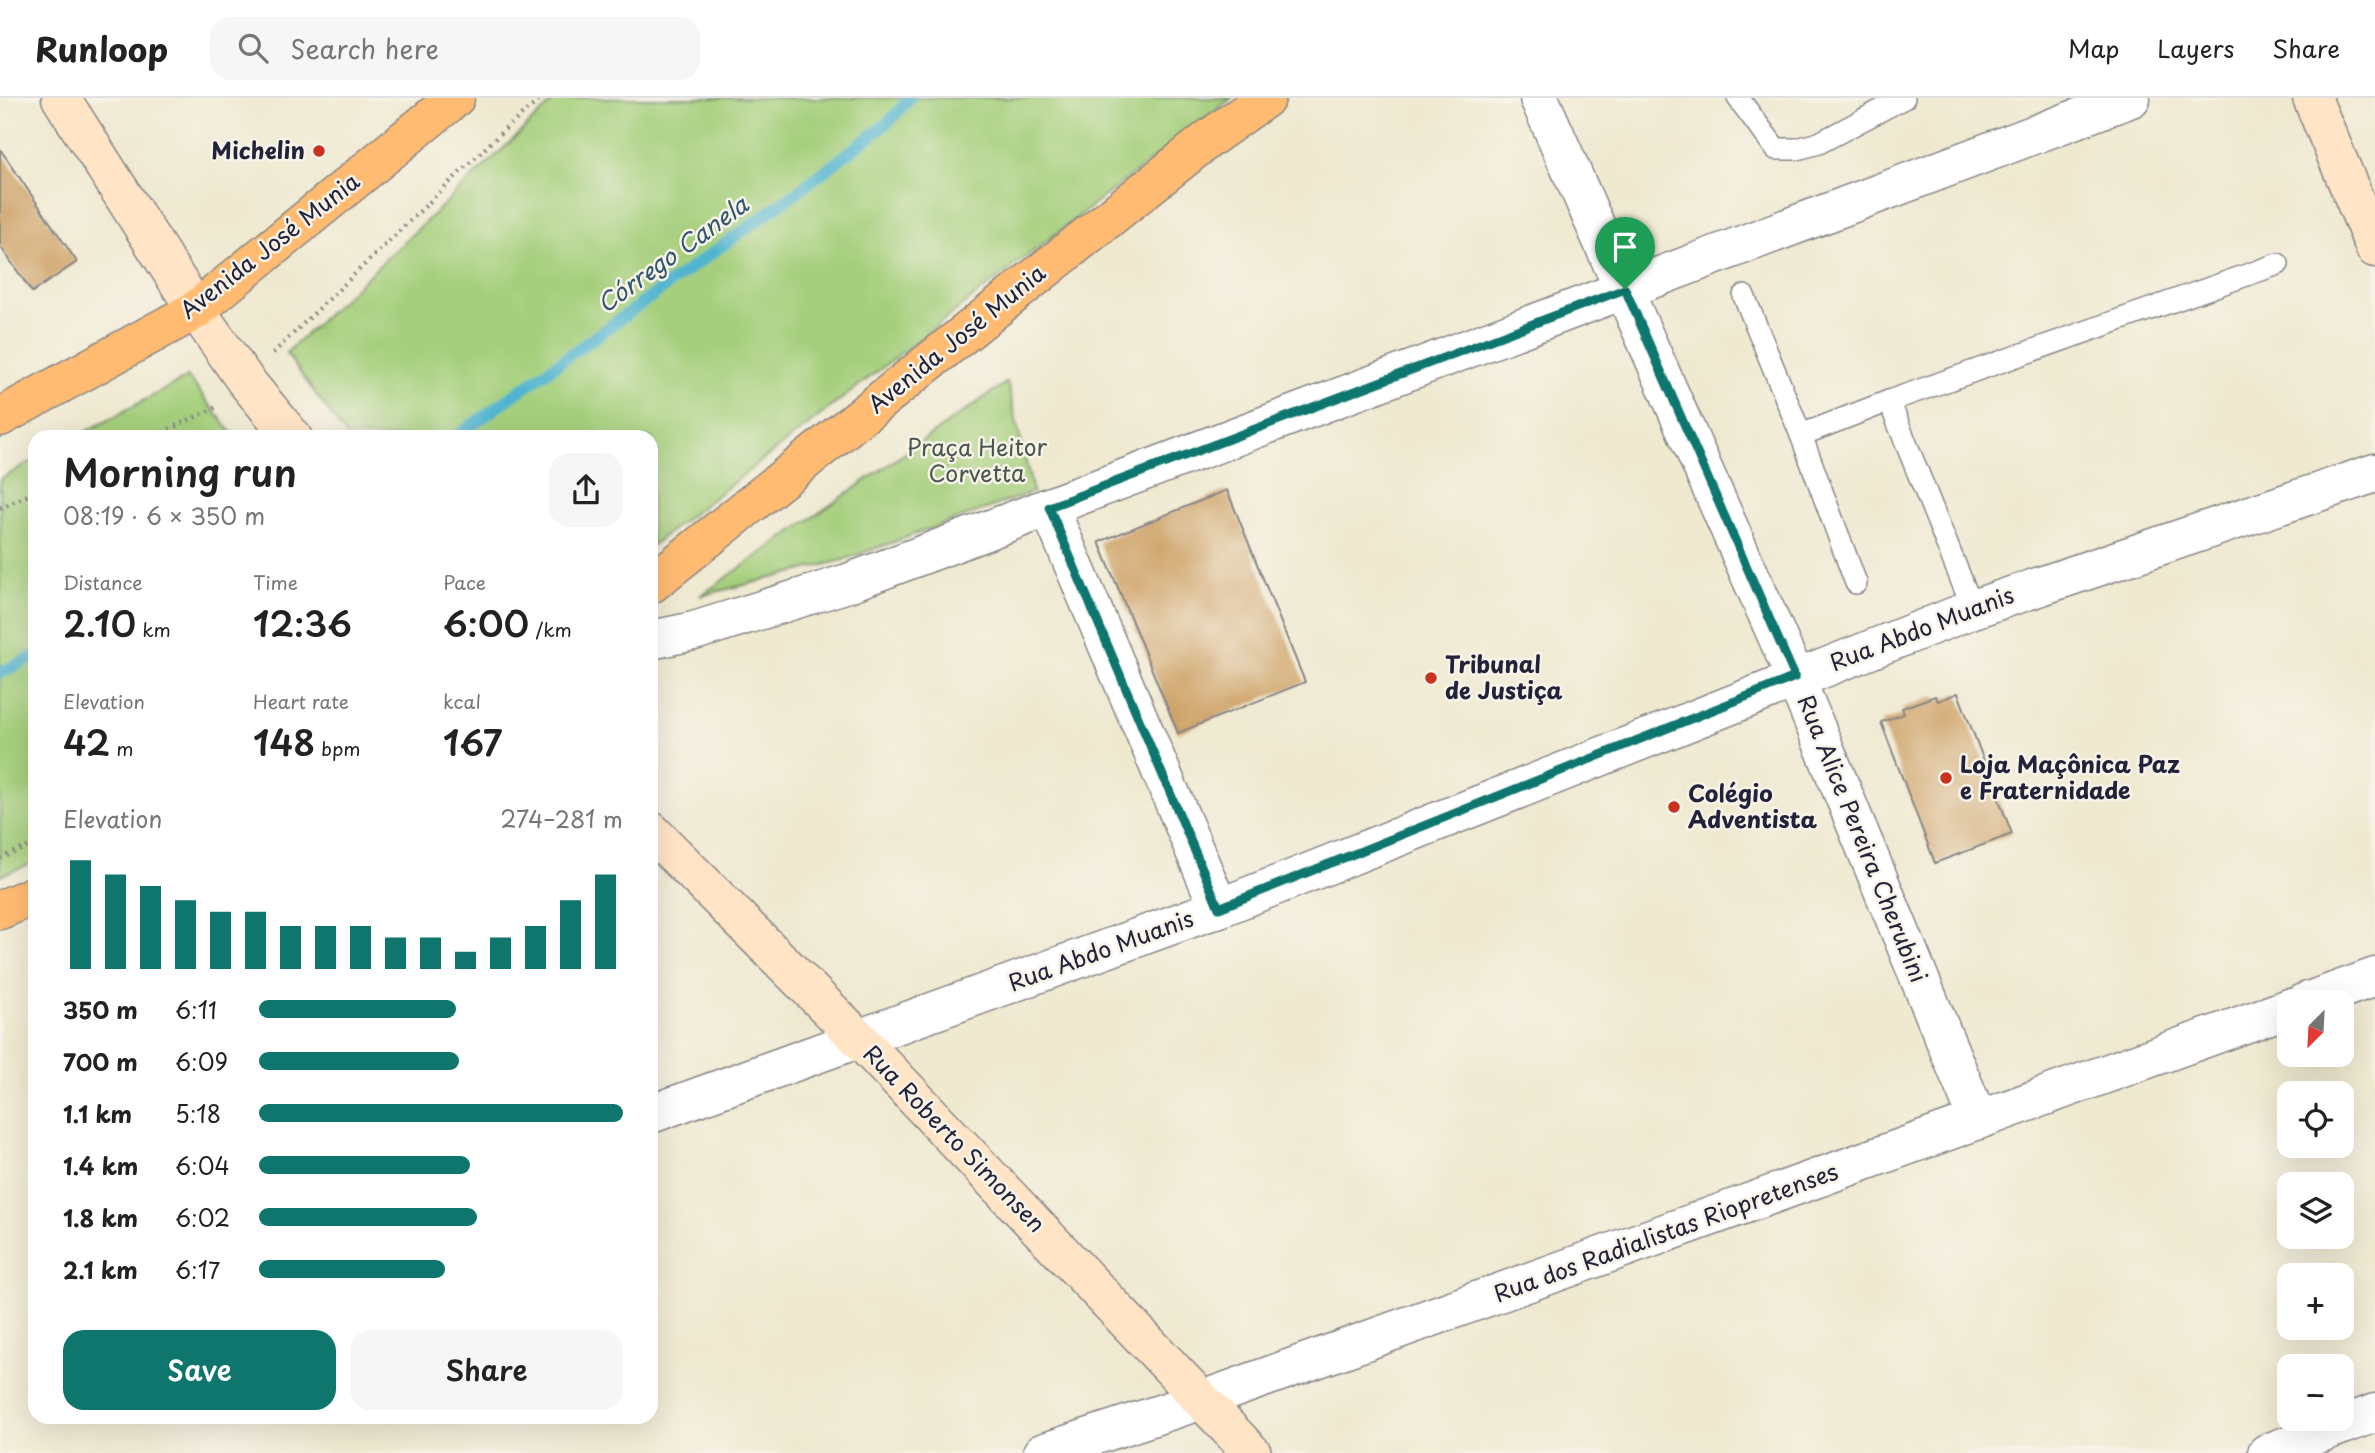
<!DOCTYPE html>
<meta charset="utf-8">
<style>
body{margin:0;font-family:"Playpen Sans",sans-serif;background:#f6f6f6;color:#222;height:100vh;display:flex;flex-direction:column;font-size:26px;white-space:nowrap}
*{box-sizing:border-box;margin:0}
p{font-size:23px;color:#767676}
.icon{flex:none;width:38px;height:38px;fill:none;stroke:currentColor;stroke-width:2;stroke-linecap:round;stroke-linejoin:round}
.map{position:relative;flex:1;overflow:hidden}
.details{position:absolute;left:28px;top:332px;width:630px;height:994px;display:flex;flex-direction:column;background:#fff;border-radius:21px;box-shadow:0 7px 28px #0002}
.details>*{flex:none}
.needle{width:46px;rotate:204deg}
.controls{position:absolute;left:2277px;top:892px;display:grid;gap:14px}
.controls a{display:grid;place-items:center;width:77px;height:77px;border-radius:14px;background:#fff;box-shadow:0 7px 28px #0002;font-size:35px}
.pin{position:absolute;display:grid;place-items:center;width:60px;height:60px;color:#fff;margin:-72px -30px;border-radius:50% 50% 50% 0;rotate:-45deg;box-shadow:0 0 7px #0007}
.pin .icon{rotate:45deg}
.round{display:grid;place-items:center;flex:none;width:74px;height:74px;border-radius:21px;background:#f6f6f6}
.head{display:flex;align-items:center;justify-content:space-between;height:119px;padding:0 35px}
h1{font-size:38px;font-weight:600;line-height:52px}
.figures{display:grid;grid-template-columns:repeat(3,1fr);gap:10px;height:119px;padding:7px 35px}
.figures div{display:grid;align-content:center}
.figures b{font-size:35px;font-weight:600}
.figures small{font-size:19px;font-weight:400}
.figures p{font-size:19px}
.chart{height:196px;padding:14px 35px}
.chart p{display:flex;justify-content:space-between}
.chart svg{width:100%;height:126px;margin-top:7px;stroke:#0f766e;stroke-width:6}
.cta{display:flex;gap:14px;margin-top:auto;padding:14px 35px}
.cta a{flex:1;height:80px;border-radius:21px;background:#0f766e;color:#fff;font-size:28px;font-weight:600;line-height:80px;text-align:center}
.cta a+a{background:#f6f6f6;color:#222}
ul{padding:0 35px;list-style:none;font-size:23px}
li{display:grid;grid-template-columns:112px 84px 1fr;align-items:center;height:52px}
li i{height:18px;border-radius:9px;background:#0f766e}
header{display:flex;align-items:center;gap:42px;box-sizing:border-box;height:98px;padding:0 35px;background:#fff;border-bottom:2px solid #e0e0e0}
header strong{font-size:33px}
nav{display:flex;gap:38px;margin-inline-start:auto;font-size:24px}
.search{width:490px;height:63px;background:#f6f6f6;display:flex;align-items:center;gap:18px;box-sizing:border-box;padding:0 24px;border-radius:21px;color:#767676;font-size:26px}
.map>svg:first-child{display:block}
</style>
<header>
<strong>Runloop</strong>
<div class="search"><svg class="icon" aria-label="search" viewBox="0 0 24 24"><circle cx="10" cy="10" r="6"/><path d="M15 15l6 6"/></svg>Search here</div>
<nav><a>Map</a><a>Layers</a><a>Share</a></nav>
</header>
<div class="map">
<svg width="2375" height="1355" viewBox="0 0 2375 1355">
<rect width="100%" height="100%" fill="#f7f3e8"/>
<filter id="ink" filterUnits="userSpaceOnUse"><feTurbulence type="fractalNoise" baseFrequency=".0143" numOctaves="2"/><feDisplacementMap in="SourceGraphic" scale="14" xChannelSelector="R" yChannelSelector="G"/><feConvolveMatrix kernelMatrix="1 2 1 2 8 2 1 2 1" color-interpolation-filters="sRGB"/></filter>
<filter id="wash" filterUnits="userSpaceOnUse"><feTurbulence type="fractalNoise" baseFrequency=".00686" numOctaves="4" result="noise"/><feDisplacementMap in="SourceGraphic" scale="28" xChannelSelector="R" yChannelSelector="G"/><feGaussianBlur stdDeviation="1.57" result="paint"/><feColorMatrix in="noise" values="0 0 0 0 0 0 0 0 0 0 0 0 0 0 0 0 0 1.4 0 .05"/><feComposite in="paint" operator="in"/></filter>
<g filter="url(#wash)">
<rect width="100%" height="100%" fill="#efe9d0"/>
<!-- green -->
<g fill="#a5cf7b" stroke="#64785b" stroke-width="2">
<polygon points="557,0 1232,0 651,448 651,340 347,339 286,255"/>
<polygon points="188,279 235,339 76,339"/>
<polygon points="1007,284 1033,394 843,462 700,498"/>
<polygon points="35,362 35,764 0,778 0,381"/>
</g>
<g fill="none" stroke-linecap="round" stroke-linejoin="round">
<!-- stream -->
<g stroke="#50b4cf" stroke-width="12">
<polyline points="454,340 797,94 889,24 910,0"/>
<polyline points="0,575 35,558"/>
</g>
</g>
<g id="blocks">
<!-- building -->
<g fill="#cc9e61">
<polygon points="0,51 77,164 32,194 0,148"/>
<polygon points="1227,392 1305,584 1178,635 1099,444"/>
<polygon points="1958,595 2012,736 1935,765 1881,624 1904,616 1902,610 1935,598 1938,603"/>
</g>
</g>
</g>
<g filter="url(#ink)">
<use href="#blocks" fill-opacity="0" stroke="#888686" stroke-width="2"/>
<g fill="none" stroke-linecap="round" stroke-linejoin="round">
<defs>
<g id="lane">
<polyline points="1738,0 1776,51 1797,51 1819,45 1904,0"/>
<polyline points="1744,198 1801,337"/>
<polyline points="1856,485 1801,337 1889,303"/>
<polyline points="1973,511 1889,303 2278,166"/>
</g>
<g id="street">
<polyline points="1539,0 1795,579 1978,1022"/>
<polyline points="1049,409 1219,810"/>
<polyline points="651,542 694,533 848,485 2131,0"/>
<polyline points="2303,905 2375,879"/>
<polyline points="651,1016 1219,810 1973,511 2375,375"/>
<polyline points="1042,1355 1202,1302 2289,910"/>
<polyline points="2267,1355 2375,1315"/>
</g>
<g id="secondary">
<polyline points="61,0 196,212 245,282 293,340"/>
<polyline points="2312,0 2375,150"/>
<polyline points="651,733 859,941 1252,1355"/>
</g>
<g id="primary">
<polyline points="0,319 196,212 455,0"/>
<polyline points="651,486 1207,42 1266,0"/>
<polyline points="0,812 35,797"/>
</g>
</defs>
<!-- lane casing -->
<use href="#lane" stroke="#888686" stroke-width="24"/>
<!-- street casing -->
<use href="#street" stroke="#888686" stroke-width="41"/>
<!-- secondary casing -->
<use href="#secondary" stroke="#888686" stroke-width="41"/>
<!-- primary casing -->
<use href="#primary" stroke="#888686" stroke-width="41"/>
<!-- path -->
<g stroke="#888686" stroke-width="4.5" stroke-dasharray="2 5" stroke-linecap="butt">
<polyline points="273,255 504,32 542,0"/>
<polyline points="150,340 217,309"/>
<polyline points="0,410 35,394"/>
<polyline points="0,760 35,746"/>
</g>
<!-- lane -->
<use href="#lane" stroke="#fff" stroke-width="21"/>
<!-- street -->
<use href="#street" stroke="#fff" stroke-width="38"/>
<!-- secondary -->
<use href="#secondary" stroke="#ffe4c6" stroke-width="38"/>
<!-- primary -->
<use href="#primary" stroke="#ffbb71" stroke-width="38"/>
</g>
</g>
<g fill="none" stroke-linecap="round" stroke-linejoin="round" filter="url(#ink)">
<defs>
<polygon id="route" points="1625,191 1795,579 1219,810 1049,409"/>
</defs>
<!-- route casing -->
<use href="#route" stroke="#fff" stroke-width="14"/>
<!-- route -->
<use href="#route" stroke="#0f766e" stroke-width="9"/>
</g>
<!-- markers -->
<g fill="#c8321e" stroke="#f7f3e8" stroke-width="2.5">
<circle cx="319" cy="53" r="7"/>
<circle cx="1431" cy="580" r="7"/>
<circle cx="1946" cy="680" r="7"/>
<circle cx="1674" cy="709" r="7"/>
</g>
<g text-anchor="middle" stroke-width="5" stroke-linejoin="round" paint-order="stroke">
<!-- poi labels -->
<g font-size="23" font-weight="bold" fill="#22223b" stroke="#f7f3e8" text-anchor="start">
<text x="305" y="61" text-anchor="end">Michelin</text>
<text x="1445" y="575">Tribunal<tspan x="1445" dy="26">de Justiça</tspan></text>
<text x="1960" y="675">Loja Maçônica Paz<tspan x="1960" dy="26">e Fraternidade</tspan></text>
<text x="1688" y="704">Colégio<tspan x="1688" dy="26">Adventista</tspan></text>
</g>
<!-- street labels -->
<g font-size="23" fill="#22223b" stroke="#f7f3e8">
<text transform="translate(270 148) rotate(-38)" y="8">Avenida José Munia</text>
<text transform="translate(957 241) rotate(-39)" y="8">Avenida José Munia</text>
<text transform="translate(1922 531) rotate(-21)" y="8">Rua Abdo Muanis</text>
<text transform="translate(1862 741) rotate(68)" y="8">Rua Alice Pereira Cherubini</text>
<text transform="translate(1101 853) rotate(-20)" y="8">Rua Abdo Muanis</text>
<text transform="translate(954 1041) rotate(46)" y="8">Rua Roberto Simonsen</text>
<text transform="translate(1666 1135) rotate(-20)" y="8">Rua dos Radialistas Riopretenses</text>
</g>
<!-- park labels -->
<g font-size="23" fill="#49564e" stroke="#f7f3e8">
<text x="977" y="358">Praça Heitor<tspan x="977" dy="26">Corvetta</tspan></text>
</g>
<!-- water labels -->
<g font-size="24" font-style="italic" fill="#32556f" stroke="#f7f3e8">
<text transform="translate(673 157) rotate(-36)" y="8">Córrego Canela</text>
</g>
</g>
</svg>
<div class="controls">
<a><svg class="needle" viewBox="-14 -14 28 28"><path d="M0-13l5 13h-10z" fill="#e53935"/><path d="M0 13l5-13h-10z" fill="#767676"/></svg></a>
<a><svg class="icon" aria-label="locate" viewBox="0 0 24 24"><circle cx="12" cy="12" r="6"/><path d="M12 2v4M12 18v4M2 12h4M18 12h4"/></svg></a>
<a><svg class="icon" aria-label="layers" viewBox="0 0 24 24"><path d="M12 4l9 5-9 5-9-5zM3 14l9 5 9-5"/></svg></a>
<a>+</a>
<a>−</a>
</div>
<div class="pin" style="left:1625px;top:191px;background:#1e9e55"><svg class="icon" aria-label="arrive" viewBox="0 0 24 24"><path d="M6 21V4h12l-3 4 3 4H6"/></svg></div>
<section class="details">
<div class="head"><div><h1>Morning run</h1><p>08:19 · 6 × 350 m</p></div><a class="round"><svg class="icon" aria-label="share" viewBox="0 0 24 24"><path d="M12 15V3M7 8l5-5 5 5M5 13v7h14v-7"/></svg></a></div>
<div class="figures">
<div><p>Distance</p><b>2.10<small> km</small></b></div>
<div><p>Time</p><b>12:36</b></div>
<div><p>Pace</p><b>6:00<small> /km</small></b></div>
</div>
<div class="figures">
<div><p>Elevation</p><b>42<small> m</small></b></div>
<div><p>Heart rate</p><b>148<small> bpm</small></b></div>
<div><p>kcal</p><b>167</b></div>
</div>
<div class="chart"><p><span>Elevation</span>274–281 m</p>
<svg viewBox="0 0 160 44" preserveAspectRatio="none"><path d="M5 44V6M15 44V11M25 44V15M35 44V20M45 44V24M55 44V24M65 44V29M75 44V29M85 44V29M95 44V33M105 44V33M115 44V38M125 44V33M135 44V29M145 44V20M155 44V11"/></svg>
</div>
<ul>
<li><b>350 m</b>6:11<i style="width:54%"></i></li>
<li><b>700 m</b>6:09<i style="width:55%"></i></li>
<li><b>1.1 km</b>5:18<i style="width:100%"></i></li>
<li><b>1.4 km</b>6:04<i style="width:58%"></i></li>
<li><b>1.8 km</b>6:02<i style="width:60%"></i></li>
<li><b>2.1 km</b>6:17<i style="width:51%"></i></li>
</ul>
<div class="cta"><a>Save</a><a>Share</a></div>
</section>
</div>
